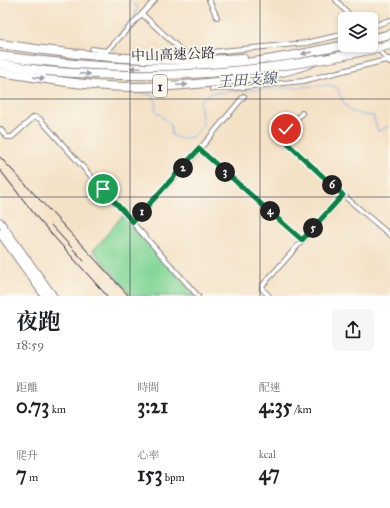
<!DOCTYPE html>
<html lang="zh-TW">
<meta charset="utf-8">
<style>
body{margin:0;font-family:"IM FELL Great Primer","Noto Serif TC",serif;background:#f6f6f6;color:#202124;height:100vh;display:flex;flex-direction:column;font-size:15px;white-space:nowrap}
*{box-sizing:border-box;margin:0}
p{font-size:13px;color:#757577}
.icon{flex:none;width:22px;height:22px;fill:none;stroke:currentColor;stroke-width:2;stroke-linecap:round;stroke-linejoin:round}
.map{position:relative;height:296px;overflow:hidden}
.panel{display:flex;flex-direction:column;background:#fff;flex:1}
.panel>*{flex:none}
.fabs{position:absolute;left:338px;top:12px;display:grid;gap:8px}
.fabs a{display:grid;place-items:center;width:40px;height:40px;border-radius:6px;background:#fff;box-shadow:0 2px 6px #0003;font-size:20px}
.pin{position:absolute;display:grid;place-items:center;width:34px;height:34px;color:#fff;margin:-17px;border:2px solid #fff;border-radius:50%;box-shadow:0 1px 4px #0007}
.km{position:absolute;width:20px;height:20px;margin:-10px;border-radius:50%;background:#222;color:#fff;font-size:11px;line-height:20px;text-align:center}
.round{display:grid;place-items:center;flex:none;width:42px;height:42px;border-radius:6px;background:#f6f6f6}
.head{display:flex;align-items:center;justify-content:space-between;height:68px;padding:0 16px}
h1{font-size:22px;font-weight:700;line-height:30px}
.stats{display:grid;grid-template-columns:repeat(3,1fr);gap:6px;height:68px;padding:4px 16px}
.stats div{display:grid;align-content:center}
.stats b{font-size:20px;font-weight:700}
.stats small{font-size:11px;font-weight:400}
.stats p{font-size:11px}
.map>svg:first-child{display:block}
</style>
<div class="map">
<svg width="390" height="296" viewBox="0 0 390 296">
<rect width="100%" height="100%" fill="#fbf7ec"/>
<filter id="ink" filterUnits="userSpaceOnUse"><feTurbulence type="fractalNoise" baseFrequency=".025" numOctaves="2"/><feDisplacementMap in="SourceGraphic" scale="8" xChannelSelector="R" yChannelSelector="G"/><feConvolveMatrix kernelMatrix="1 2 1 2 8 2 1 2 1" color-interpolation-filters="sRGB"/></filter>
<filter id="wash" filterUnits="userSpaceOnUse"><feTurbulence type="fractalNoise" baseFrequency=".012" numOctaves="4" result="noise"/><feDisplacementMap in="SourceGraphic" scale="16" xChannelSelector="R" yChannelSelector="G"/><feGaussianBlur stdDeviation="0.9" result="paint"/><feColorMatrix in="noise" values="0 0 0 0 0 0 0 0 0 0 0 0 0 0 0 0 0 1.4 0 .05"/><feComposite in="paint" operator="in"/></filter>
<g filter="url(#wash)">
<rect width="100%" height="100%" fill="#f4e2c7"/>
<!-- green -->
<polygon fill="#83d698" stroke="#527c6a" points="123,215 195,296 132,296 93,251"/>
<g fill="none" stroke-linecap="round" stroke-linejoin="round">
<!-- stream -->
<g stroke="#7aade6" stroke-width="1">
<polyline points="114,42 114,39 134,17 138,8 130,0"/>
<polyline points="114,47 116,53"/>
<path d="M130,90l1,2 21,3 4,6 -1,9 15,14 2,11 9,4 11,-2 11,-12 -3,-24 10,-8 120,-8 7,3c10,24 11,25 36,28l5,15 12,-5"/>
</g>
</g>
</g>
<g filter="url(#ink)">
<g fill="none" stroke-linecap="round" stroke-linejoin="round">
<defs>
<g id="minor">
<polyline points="209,0 217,17"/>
<polyline points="336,0 353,19"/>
<polyline points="142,14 183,52 190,54 306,43 345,34"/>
<polyline points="371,27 390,20"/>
<polyline points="371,40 390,63"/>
<polyline points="92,49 107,51 155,0"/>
<polyline points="212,89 234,88 303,81 390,59"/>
<polyline points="302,113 284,134 283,136 288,144 343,195 390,235"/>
<polyline points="0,129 7,137 12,137 34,117 40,119 198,296"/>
<polyline points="199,149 302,240"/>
<polyline points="133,222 189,162 244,96"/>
<polyline points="269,296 262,289 262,286 343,195"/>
</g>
<g id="primary">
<polyline points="0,222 53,296"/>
<polyline points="0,233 45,296"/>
</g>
<g id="motorway">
<polyline points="371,39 390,34"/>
<path d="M0,44c81,12 162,20 243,14"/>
<path d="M0,56c62,8 123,14 185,12 54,-1 108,-12 160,-23"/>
<polyline points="0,64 46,71"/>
<path d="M0,72c28,4 56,9 85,12 49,6 99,2 149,-4 28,-4 53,-7 79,-18"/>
</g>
</defs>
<!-- minor casing -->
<use href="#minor" stroke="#8b8281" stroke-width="6"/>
<!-- primary casing -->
<use href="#primary" stroke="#8b8281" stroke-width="9"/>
<!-- motorway casing -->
<use href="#motorway" stroke="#8b8281" stroke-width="10"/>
<!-- minor -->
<use href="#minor" stroke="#fff" stroke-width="4"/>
<!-- primary -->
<use href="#primary" stroke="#fff" stroke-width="7"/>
<!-- motorway -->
<use href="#motorway" stroke="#fff" stroke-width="8"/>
<!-- rail -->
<g stroke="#22223b" stroke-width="1">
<polyline points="0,157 129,296"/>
<polyline points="0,170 39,220 107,296"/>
<polyline points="51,225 84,261"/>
</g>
<defs>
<path id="motorway-bridge" d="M46,71c116,10 231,2 344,-26"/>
</defs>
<!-- motorway-bridge casing -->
<use href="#motorway-bridge" stroke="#8b8281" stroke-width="10" stroke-linecap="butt"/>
<!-- motorway-bridge -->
<use href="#motorway-bridge" stroke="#fff" stroke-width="8"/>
</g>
<!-- one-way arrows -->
<defs><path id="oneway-solid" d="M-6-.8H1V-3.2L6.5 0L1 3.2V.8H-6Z"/></defs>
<g fill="#9c9ca7">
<use href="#oneway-solid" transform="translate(307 53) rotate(169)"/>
<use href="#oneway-solid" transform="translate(136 68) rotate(-178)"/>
<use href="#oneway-solid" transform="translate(85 74) rotate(3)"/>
<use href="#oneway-solid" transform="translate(39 78) rotate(9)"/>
<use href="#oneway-solid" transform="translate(182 85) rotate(-3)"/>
</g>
</g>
<g fill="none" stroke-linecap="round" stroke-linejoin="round" filter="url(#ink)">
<defs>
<polyline id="route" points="103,189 133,222 199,149 302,240 343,195 288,144 283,136 286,129"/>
</defs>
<!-- route casing -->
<use href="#route" stroke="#fff" stroke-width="8"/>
<!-- route -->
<use href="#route" stroke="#0b8043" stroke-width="5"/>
</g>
<!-- grid -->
<path fill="none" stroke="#22223b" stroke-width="1" stroke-opacity="0.55" d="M130,0v296M260,0v296M0,99h390M0,197h390"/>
<g text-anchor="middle" stroke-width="3.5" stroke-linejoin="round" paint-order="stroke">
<!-- shield labels -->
<rect fill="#fbf7ec" stroke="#636270" stroke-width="1" x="153" y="75" width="14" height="22" rx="3"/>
<g font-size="13" font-weight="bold" fill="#22223b">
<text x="160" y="91">1</text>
</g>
<!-- street labels -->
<g font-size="14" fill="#22223b" stroke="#fbf7ec">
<text transform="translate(173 54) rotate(-2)" y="5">中山高速公路</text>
</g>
<!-- water labels -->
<g font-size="15" font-style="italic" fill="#415377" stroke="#fbf7ec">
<text transform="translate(247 80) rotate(-4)" y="5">王田支線</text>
</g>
</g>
</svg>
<div class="fabs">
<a><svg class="icon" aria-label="layers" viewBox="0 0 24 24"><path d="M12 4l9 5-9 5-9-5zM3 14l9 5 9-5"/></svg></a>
</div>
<div class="pin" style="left:103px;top:189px;background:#1e9e55"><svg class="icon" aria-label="arrive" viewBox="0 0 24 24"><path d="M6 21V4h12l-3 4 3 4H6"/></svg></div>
<div class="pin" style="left:286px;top:129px;background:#d93025"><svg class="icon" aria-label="check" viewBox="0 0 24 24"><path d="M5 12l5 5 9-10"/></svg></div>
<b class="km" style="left:142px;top:212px">1</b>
<b class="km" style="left:183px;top:168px">2</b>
<b class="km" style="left:225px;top:172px">3</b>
<b class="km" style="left:270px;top:211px">4</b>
<b class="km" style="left:313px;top:228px">5</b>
<b class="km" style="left:332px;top:185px">6</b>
</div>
<section class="panel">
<div class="head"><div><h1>夜跑</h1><p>18:59</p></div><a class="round"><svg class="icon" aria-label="share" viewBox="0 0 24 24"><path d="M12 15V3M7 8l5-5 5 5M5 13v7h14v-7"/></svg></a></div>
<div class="stats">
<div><p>距離</p><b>0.73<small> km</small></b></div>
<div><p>時間</p><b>3:21</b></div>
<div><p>配速</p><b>4:35<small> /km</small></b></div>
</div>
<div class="stats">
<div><p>爬升</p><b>7<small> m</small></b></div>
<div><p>心率</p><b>153<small> bpm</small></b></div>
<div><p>kcal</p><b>47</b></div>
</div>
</section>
